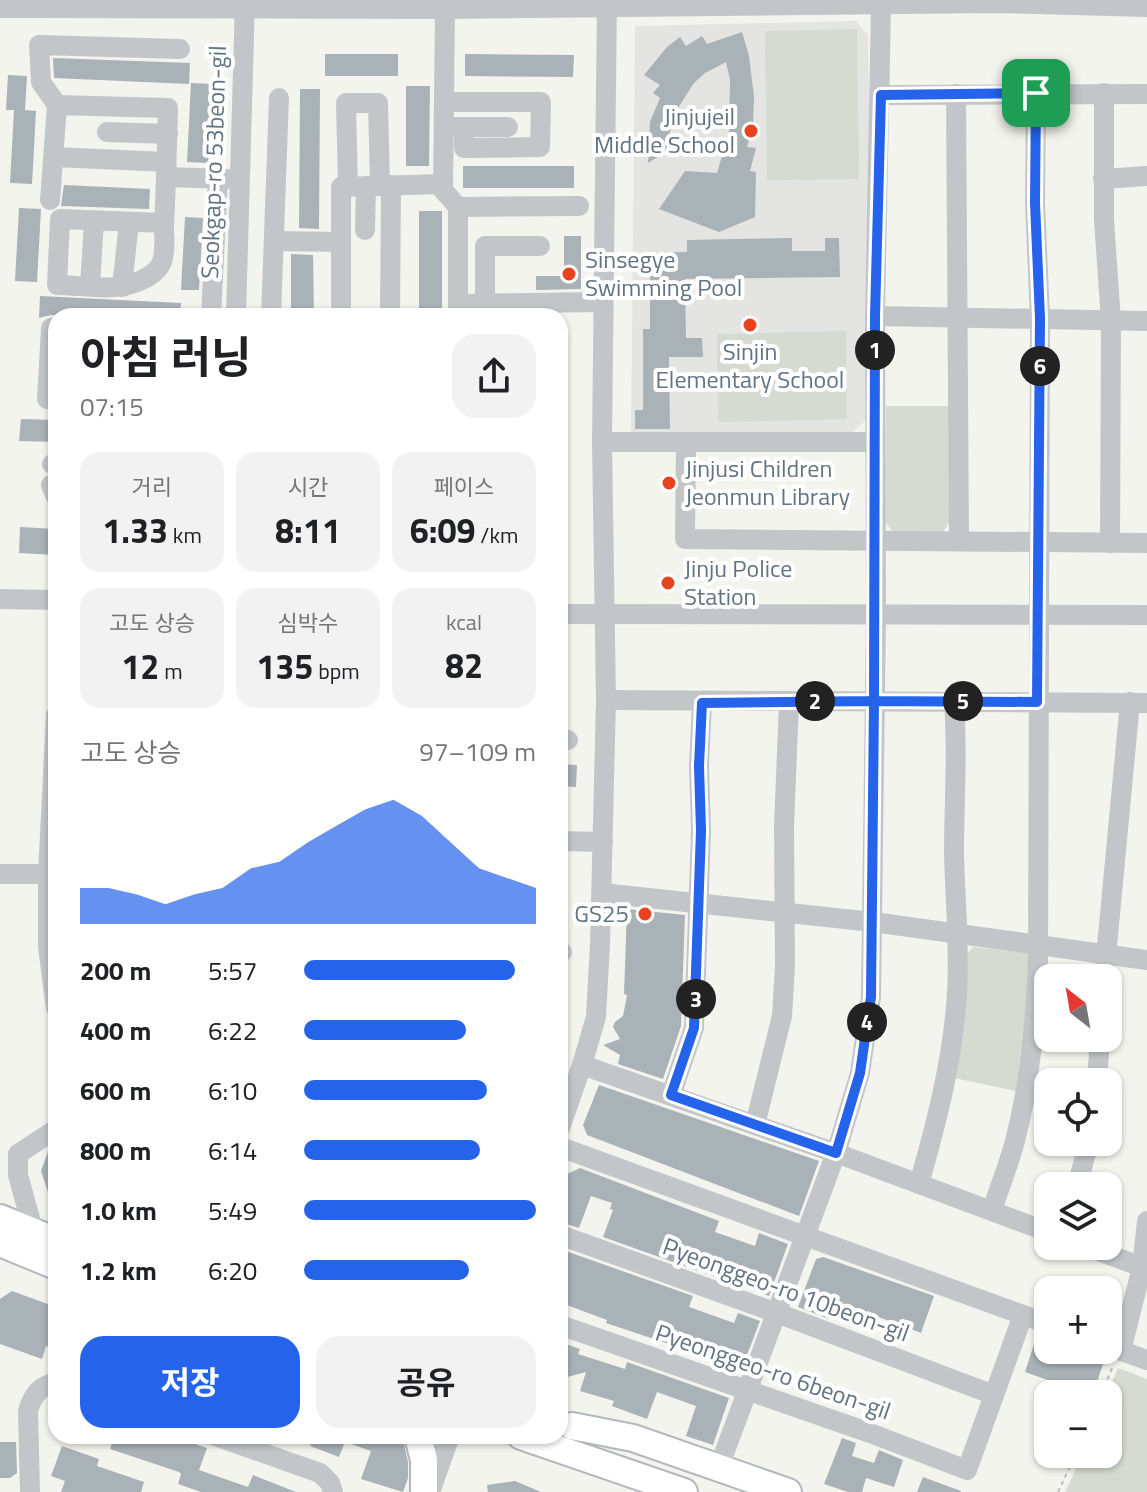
<!DOCTYPE html>
<html lang="ko">
<meta charset="utf-8">
<style>
body{margin:0;font-family:"Titillium Web","Noto Sans KR",sans-serif;background:#f2f2f2;color:#202124;height:100vh;display:flex;flex-direction:column;font-size:30px;white-space:nowrap}
*{box-sizing:border-box;margin:0}
p{font-size:26px;color:#757577}
.icon{flex:none;width:44px;height:44px;fill:none;stroke:currentColor;stroke-width:2;stroke-linecap:round;stroke-linejoin:round}
.map{position:relative;flex:1;overflow:hidden}
.panel{position:absolute;left:48px;top:308px;width:520px;height:1136px;display:flex;flex-direction:column;background:#fff;border-radius:24px;box-shadow:0 2px 6px #0004}
.panel>*{flex:none}
.needle{width:52px;rotate:329deg}
.buttons{position:absolute;left:1034px;top:964px;display:grid;gap:16px}
.buttons a{display:grid;place-items:center;width:88px;height:88px;border-radius:16px;background:#fff;box-shadow:0 2px 6px #0004;font-size:40px}
.pin{position:absolute;display:grid;place-items:center;width:68px;height:68px;color:#fff;margin:-34px;border-radius:16px;box-shadow:0 4px 12px #0006}
.km{position:absolute;width:40px;height:40px;margin:-20px;border-radius:50%;background:#222;color:#fff;font-size:22px;line-height:40px;text-align:center}
.round{display:grid;place-items:center;flex:none;width:84px;height:84px;border-radius:24px;background:#f2f2f2}
.headline{display:flex;align-items:center;justify-content:space-between;height:136px;padding:0 32px}
h1{font-size:44px;font-weight:700;line-height:60px}
.stats{display:grid;grid-template-columns:repeat(3,1fr);gap:12px;height:136px;padding:8px 32px}
.stats div{display:grid;align-content:center;border-radius:20px;background:#f2f2f2;text-align:center}
.stats b{font-size:34px;font-weight:700}
.stats small{font-size:22px;font-weight:400}
.stats p{font-size:22px}
.chart{height:224px;padding:16px 32px}
.chart p{display:flex;justify-content:space-between}
.chart svg{width:100%;height:144px;margin-top:8px;fill:#2563eb;opacity:.7}
.button{display:flex;gap:16px;margin-top:auto;padding:16px 32px}
.button a{flex:1;height:92px;border-radius:24px;background:#2563eb;color:#fff;font-size:32px;font-weight:700;line-height:92px;text-align:center}
.button a+a{background:#f2f2f2;color:#202124}
ul{padding:0 32px;list-style:none;font-size:26px}
li{display:grid;grid-template-columns:128px 96px 1fr;align-items:center;height:60px}
li i{height:20px;border-radius:10px;background:#2563eb}
.map>svg:first-child{display:block}
</style>
<div class="map">
<svg width="1147" height="1492" viewBox="0 0 1147 1492">
<rect width="100%" height="100%" fill="#f4f4ef"/>
<!-- built -->
<polygon fill="#e4e5e3" points="856,21 868,35 871,228 867,419 851,434 631,435 635,26"/>
<!-- green -->
<g fill="#d5dbd0">
<polygon points="857,29 859,179 767,180 765,31"/>
<polygon points="846,331 847,419 718,422 717,334"/>
<polygon points="886,406 951,406 950,521 943,532 893,532 885,522"/>
<polygon points="973,947 1027,953 1032,962 1016,1091 954,1078 967,955"/>
<polygon points="1118,1368 1147,1379 1147,1492 1065,1492 1083,1454 1108,1454 1107,1394"/>
</g>
<!-- building -->
<g fill="#a9b2b6">
<polygon points="742,32 749,56 754,97 753,125 747,147 756,148 750,171 756,172 755,217 719,232 659,209 685,171 717,173 729,132 730,80 726,62 705,73 694,83 678,108 669,135 669,150 648,163 650,122 660,98 653,93 660,85 644,75 667,47 680,37 686,46 702,36 707,44"/>
<rect x="325" y="54" width="73" height="22"/>
<polygon points="465,54 574,55 573,77 465,76"/>
<polygon points="53,58 190,63 189,84 54,78"/>
<polygon points="8,75 27,76 25,110 36,111 32,184 10,183 14,110 6,110"/>
<polygon points="191,83 213,84 208,163 187,162"/>
<polygon points="406,86 430,86 429,166 406,166"/>
<polygon points="300,89 320,89 319,229 299,228"/>
<rect x="463" y="166" width="111" height="22"/>
<polygon points="64,185 150,189 149,209 61,206"/>
<polygon points="19,208 41,209 37,282 15,281"/>
<rect x="419" y="211" width="23" height="105"/>
<polygon points="185,217 203,218 199,290 181,290"/>
<polygon points="564,236 581,236 581,289 536,290 536,276 564,276"/>
<polygon points="792,238 792,251 825,251 825,238 839,238 840,277 685,279 686,338 702,338 703,357 669,357 670,429 635,429 635,410 643,410 643,329 650,329 650,253 687,252 687,240"/>
<polygon points="291,254 313,255 314,316 291,316"/>
<polygon points="40,296 181,303 180,316 51,315 39,318"/>
<polygon points="21,419 56,420 56,442 19,441"/>
<polygon points="20,527 56,529 56,555 19,553"/>
<polygon points="560,764 577,765 576,787 560,786"/>
<polygon points="627,909 685,915 681,1026 663,1079 618,1064 620,1055 603,1045 620,1039 613,1027 615,1022 623,1016 627,995 624,994"/>
<polygon points="599,1085 819,1161 799,1216 587,1135 583,1125"/>
<polygon points="56,1145 56,1210 54,1210 41,1171 49,1149"/>
<polygon points="580,1168 719,1221 715,1232 755,1246 759,1233 788,1244 769,1296 603,1237 613,1210 610,1209 612,1203 591,1196 579,1228 560,1222 560,1193 567,1174"/>
<polygon points="560,1249 693,1296 689,1307 734,1323 738,1313 760,1321 740,1373 716,1364 717,1360 606,1323 607,1320 564,1304 566,1299 560,1297"/>
<polygon points="823,1257 934,1296 921,1333 836,1301 829,1319 798,1307 816,1259"/>
<polygon points="12,1291 56,1307 56,1350 46,1346 42,1359 0,1344 0,1299"/>
<polygon points="1035,1341 1048,1346 1048,1350 1061,1350 1103,1364 1093,1394 1052,1394 1056,1383 1025,1372"/>
<polygon points="560,1342 580,1349 578,1354 625,1369 627,1362 729,1398 713,1445 686,1436 696,1406 657,1392 647,1419 612,1406 614,1401 580,1391 586,1372 560,1379"/>
<polygon points="114,1436 172,1436 207,1448 199,1470 248,1487 253,1475 296,1492 201,1492 178,1484 181,1474 179,1472 110,1449"/>
<polygon points="314,1436 402,1436 408,1462 408,1478 403,1492 361,1479 371,1451 345,1442 339,1457 310,1446"/>
<polygon points="842,1438 856,1443 852,1456 874,1463 879,1450 903,1460 894,1487 866,1478 862,1492 848,1492 824,1484"/>
<polygon points="0,1442 16,1442 17,1473 10,1478 0,1478"/>
<polygon points="62,1446 99,1459 97,1466 144,1482 141,1492 61,1492 65,1481 51,1476"/>
<polygon points="923,1477 961,1491 961,1492 917,1492"/>
<polygon points="515,1481 541,1492 488,1492 487,1485"/>
</g>
<g fill="none" stroke-linecap="round" stroke-linejoin="round">
<defs>
<g id="major">
<polyline points="0,1218 56,1241"/>
<polyline points="0,1243 56,1266"/>
<polyline points="572,1426 633,1438 788,1492"/>
<polyline points="418,1436 424,1460 424,1492"/>
<polyline points="521,1436 684,1492"/>
</g>
</defs>
<!-- major casing -->
<use href="#major" stroke="#b3b8bb" stroke-width="30"/>
<!-- path -->
<g stroke="#babcbe" stroke-width="2" stroke-dasharray="4 4" stroke-linecap="butt">
<polyline points="1101,1394 1113,1366"/>
<polyline points="1058,1492 1076,1454"/>
</g>
<!-- minor -->
<g stroke="#c3c6c9" stroke-width="20">
<polyline points="0,8 445,9 997,3 1147,7"/>
<polyline points="445,9 443,190 458,207 458,316"/>
<polyline points="1104,93 1104,220 1111,321 1110,543"/>
<polyline points="956,94 959,540"/>
<polyline points="881,95 1147,94"/>
<polyline points="444,102 541,102 540,147 464,148 464,127"/>
<polyline points="57,105 41,82 39,45 180,49"/>
<polyline points="452,127 508,127"/>
<polyline points="107,132 168,134"/>
<polyline points="55,157 166,162"/>
<polyline points="166,177 228,179"/>
<polyline points="1103,179 1147,176"/>
<polyline points="348,187 346,103 378,103 380,186"/>
<path d="M50,200l7,-95 111,3c-1,40 -2,79 -4,118 0,11 2,27 -3,38 -5,10 -19,17 -30,20 -21,7 -51,1 -74,1l3,-66 104,4"/>
<polyline points="458,207 579,206"/>
<polyline points="365,230 366,186"/>
<polyline points="274,241 341,242"/>
<polyline points="90,286 94,221"/>
<polyline points="122,287 129,222"/>
<polyline points="458,304 603,302"/>
<polyline points="485,315 485,246 540,246"/>
<polyline points="211,316 218,179"/>
<polyline points="236,316 245,0"/>
<polyline points="271,316 279,98"/>
<polyline points="341,316 341,187 443,184"/>
<polyline points="390,316 391,185"/>
<polyline points="875,316 1147,321"/>
<polyline points="56,328 51,328 47,399 56,400"/>
<polyline points="602,442 875,442"/>
<polyline points="686,442 685,539 1147,543"/>
<polyline points="52,464 56,464"/>
<polyline points="51,485 56,497"/>
<polyline points="0,599 56,600"/>
<polyline points="560,614 1147,615"/>
<polyline points="606,700 1147,703"/>
<polyline points="56,715 48,874 48,947 56,1008"/>
<polyline points="560,740 568,740"/>
<polyline points="560,841 603,842"/>
<polyline points="0,874 48,874"/>
<polyline points="602,893 873,922 1147,960"/>
<polyline points="560,952 562,952"/>
<polyline points="1104,978 1130,702"/>
<polyline points="582,1065 836,1153 1048,1232"/>
<polyline points="1097,1082 1100,1038"/>
<polyline points="671,1095 694,1028 701,831 699,766 702,703"/>
<polyline points="755,1125 782,1016 785,966 784,827 789,702"/>
<polyline points="560,1128 582,1065 596,1017 600,944 606,700 602,442 607,0"/>
<polyline points="560,1147 1048,1324"/>
<polyline points="18,1154 18,1175 34,1233"/>
<polyline points="18,1154 56,1129"/>
<path d="M919,1184c18,-63 34,-125 38,-191 3,-46 -2,-93 -3,-140 0,-50 4,-101 0,-152"/>
<polyline points="1077,1186 1089,1142"/>
<path d="M992,1211c7,-23 17,-47 23,-70 15,-58 20,-118 23,-178l2,-645 -5,-115 1,-110"/>
<polyline points="560,1235 777,1313 994,1395"/>
<polyline points="1085,1246 1142,1267"/>
<polyline points="560,1325 870,1433 967,1470 1023,1315"/>
<polyline points="1108,1346 1147,1360"/>
<polyline points="1121,1351 1142,1267 1147,1221"/>
<polyline points="215,1436 320,1473 330,1483 333,1492"/>
<polyline points="719,1467 836,1153 860,1073 871,997 876,613 875,316 881,5"/>
<path d="M30,1492l-2,-81c4,-15 12,-26 28,-28"/>
<polyline points="430,1492 450,1436"/>
</g>
<!-- major -->
<use href="#major" stroke="#fff" stroke-width="26"/>
</g>
<g fill="none" stroke-linecap="round" stroke-linejoin="round">
<defs>
<polyline id="route" points="1036,93 881,95 875,316 874,701 702,703 699,766 701,831 694,1028 671,1095 836,1153 860,1073 871,997 874,701 1037,702 1040,318 1035,203 1036,93"/>
</defs>
<!-- route casing -->
<use href="#route" stroke="#fff" stroke-width="16"/>
<!-- route -->
<use href="#route" stroke="#2563eb" stroke-width="10"/>
</g>
<!-- markers -->
<g fill="#e7431c" stroke="#fff" stroke-width="3">
<circle cx="751" cy="131" r="8"/>
<circle cx="569" cy="274" r="8"/>
<circle cx="750" cy="325" r="8"/>
<circle cx="669" cy="483" r="8"/>
<circle cx="668" cy="583" r="8"/>
<circle cx="645" cy="914" r="8"/>
</g>
<g text-anchor="middle" stroke-width="8" stroke-linejoin="round" paint-order="stroke">
<!-- poi labels -->
<g font-size="24" fill="#627481" stroke="#fff" text-anchor="start">
<text x="735" y="125" text-anchor="end">Jinjujeil<tspan x="735" dy="28">Middle School</tspan></text>
<text x="585" y="268">Sinsegye<tspan x="585" dy="28">Swimming Pool</tspan></text>
<text x="750" y="360" text-anchor="middle">Sinjin<tspan x="750" dy="28">Elementary School</tspan></text>
<text x="685" y="477">Jinjusi Children<tspan x="685" dy="28">Jeonmun Library</tspan></text>
<text x="684" y="577">Jinju Police<tspan x="684" dy="28">Station</tspan></text>
<text x="629" y="922" text-anchor="end">GS25</text>
</g>
<!-- street labels -->
<g font-size="24" fill="#627481" stroke="#fff">
<text transform="translate(214 162) rotate(-88)" y="8">Seokgap-ro 53beon-gil</text>
<text transform="translate(786 1290) rotate(20)" y="8">Pyeonggeo-ro 10beon-gil</text>
<text transform="translate(773 1372) rotate(19)" y="8">Pyeonggeo-ro 6beon-gil</text>
</g>
</g>
</svg>
<div class="buttons">
<a><svg class="needle" viewBox="-14 -14 28 28"><path d="M0-13l5 13h-10z" fill="#e53935"/><path d="M0 13l5-13h-10z" fill="#757577"/></svg></a>
<a><svg class="icon" aria-label="locate" viewBox="0 0 24 24"><circle cx="12" cy="12" r="6"/><path d="M12 2v4M12 18v4M2 12h4M18 12h4"/></svg></a>
<a><svg class="icon" aria-label="layers" viewBox="0 0 24 24"><path d="M12 4l9 5-9 5-9-5zM3 14l9 5 9-5"/></svg></a>
<a>+</a>
<a>−</a>
</div>
<div class="pin" style="left:1036px;top:93px;background:#1e9e55"><svg class="icon" aria-label="arrive" viewBox="0 0 24 24"><path d="M6 21V4h12l-3 4 3 4H6"/></svg></div>
<b class="km" style="left:875px;top:350px">1</b>
<b class="km" style="left:815px;top:701px">2</b>
<b class="km" style="left:696px;top:999px">3</b>
<b class="km" style="left:867px;top:1022px">4</b>
<b class="km" style="left:963px;top:701px">5</b>
<b class="km" style="left:1040px;top:366px">6</b>
<section class="panel">
<div class="headline"><div><h1>아침 러닝</h1><p>07:15</p></div><a class="round"><svg class="icon" aria-label="share" viewBox="0 0 24 24"><path d="M12 15V3M7 8l5-5 5 5M5 13v7h14v-7"/></svg></a></div>
<div class="stats">
<div><p>거리</p><b>1.33<small> km</small></b></div>
<div><p>시간</p><b>8:11</b></div>
<div><p>페이스</p><b>6:09<small> /km</small></b></div>
</div>
<div class="stats">
<div><p>고도 상승</p><b>12<small> m</small></b></div>
<div><p>심박수</p><b>135<small> bpm</small></b></div>
<div><p>kcal</p><b>82</b></div>
</div>
<div class="chart"><p><span>고도 상승</span>97–109 m</p>
<svg viewBox="0 0 160 44" preserveAspectRatio="none"><path d="M0 44V33L10 33L20 35L30 38L40 35L50 33L60 27L70 25L80 19L90 14L100 9L110 6L120 11L130 19L140 27L150 30L160 33V44z"/></svg>
</div>
<ul>
<li><b>200 m</b>5:57<i style="width:91%"></i></li>
<li><b>400 m</b>6:22<i style="width:70%"></i></li>
<li><b>600 m</b>6:10<i style="width:79%"></i></li>
<li><b>800 m</b>6:14<i style="width:76%"></i></li>
<li><b>1.0 km</b>5:49<i style="width:100%"></i></li>
<li><b>1.2 km</b>6:20<i style="width:71%"></i></li>
</ul>
<div class="button"><a>저장</a><a>공유</a></div>
</section>
</div>
